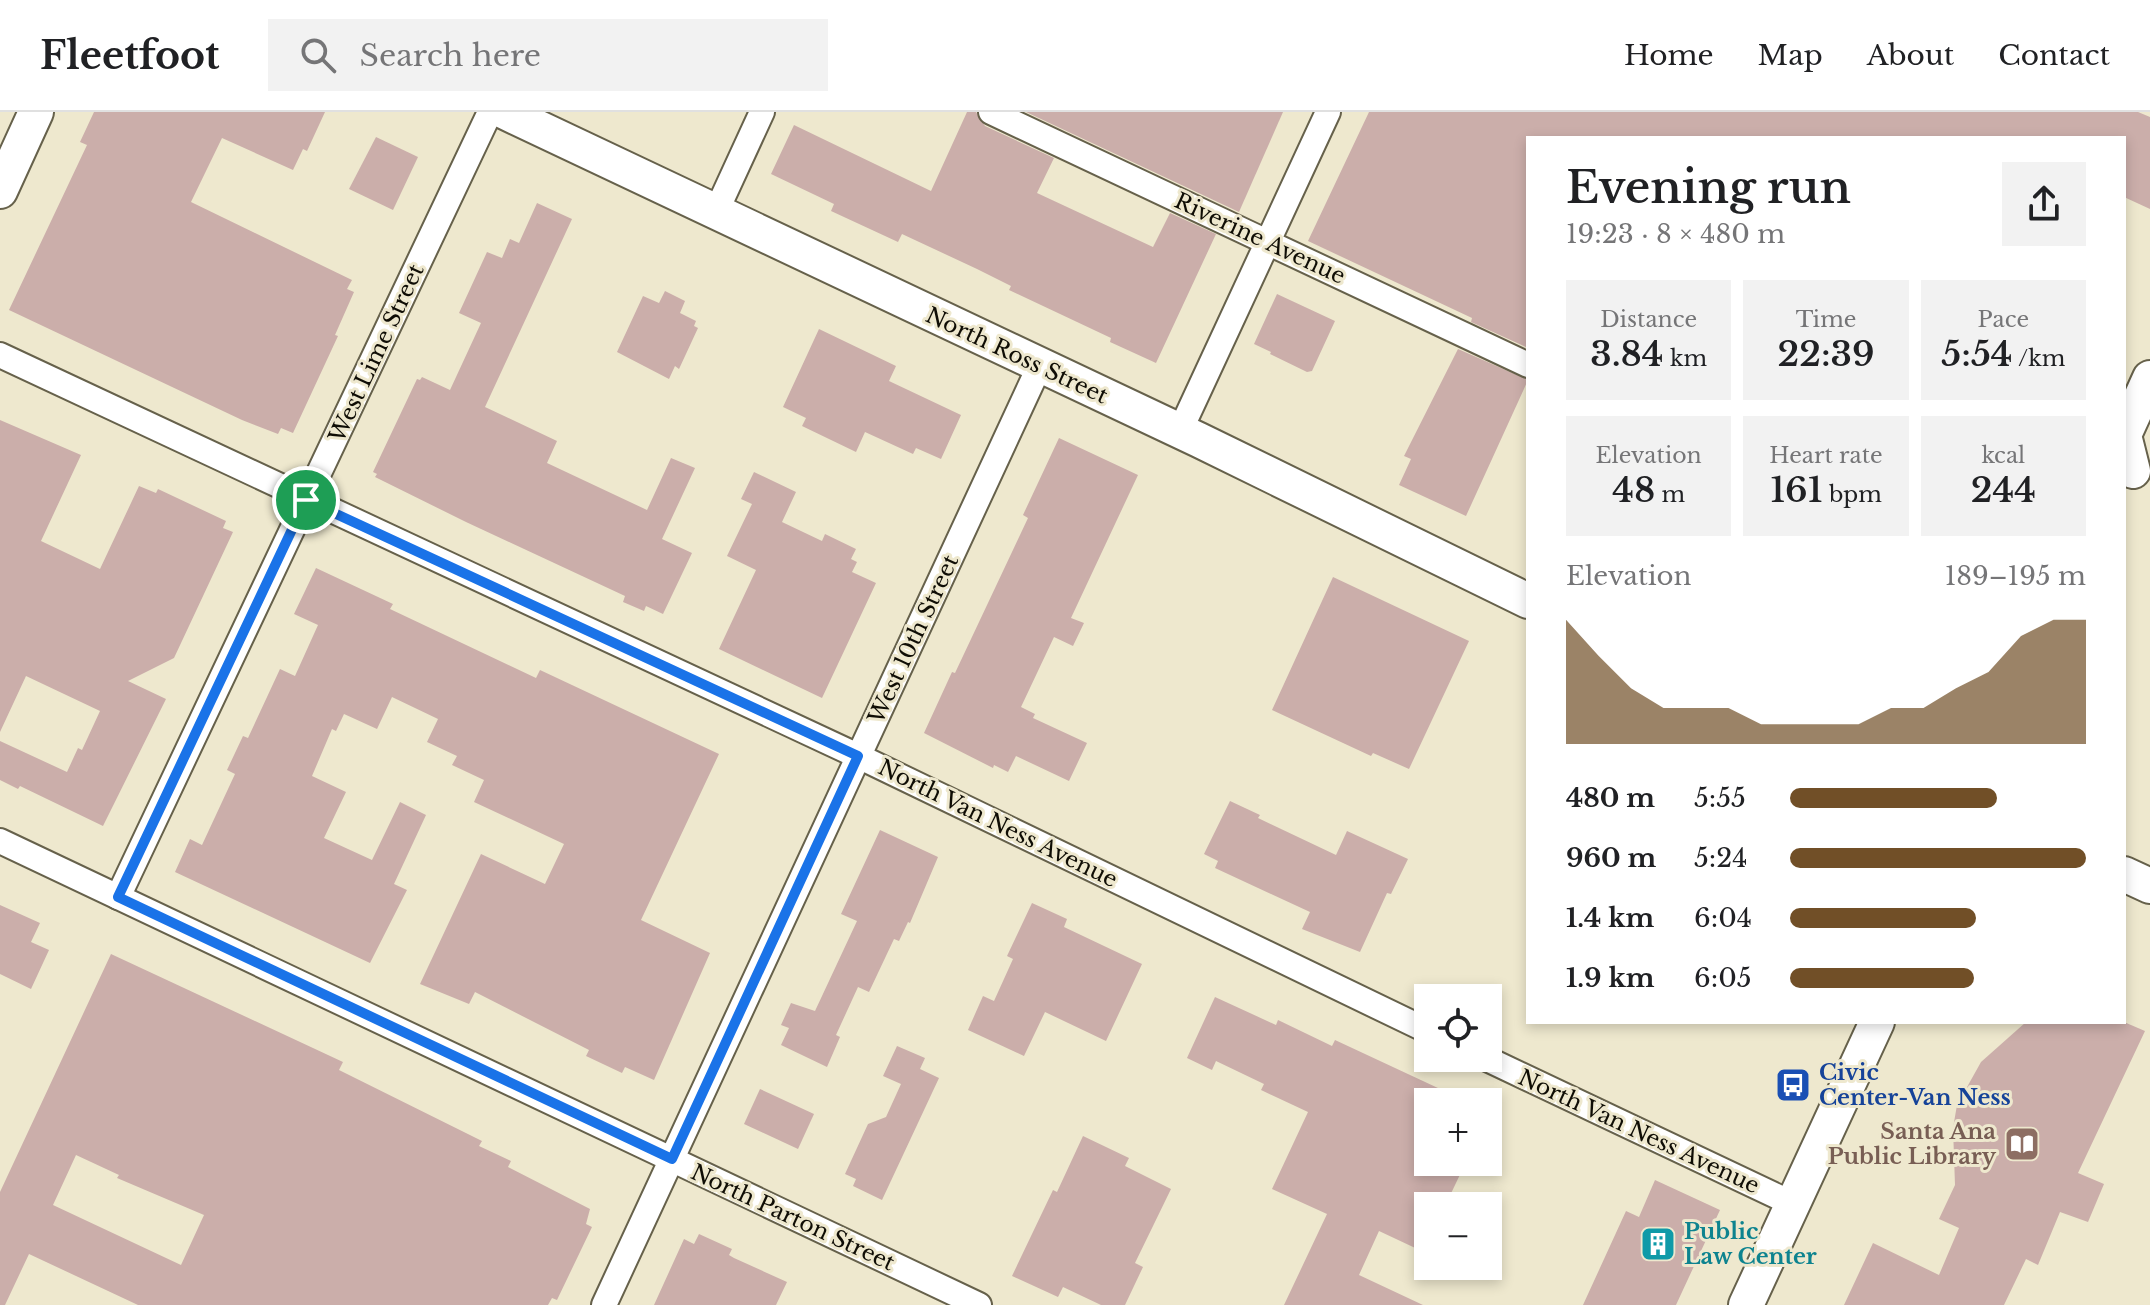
<!DOCTYPE html>
<meta charset="utf-8">
<style>
body{margin:0;font-family:"Libre Baskerville",serif;background:#f2f2f2;color:#202124;height:100vh;display:flex;flex-direction:column;font-size:30px;white-space:nowrap}
*{box-sizing:border-box;margin:0}
p{font-size:26px;color:#757577}
.icon{flex:none;width:44px;height:44px;fill:none;stroke:currentColor;stroke-width:2;stroke-linecap:round;stroke-linejoin:round}
.map{position:relative;flex:1;overflow:hidden}
.details{position:absolute;left:1526px;top:24px;width:600px;height:888px;display:flex;flex-direction:column;background:#fff;border-radius:0px;box-shadow:0 4px 12px #0003}
.details>*{flex:none}
.tools{position:absolute;left:1414px;top:872px;display:grid;gap:16px}
.tools a{display:grid;place-items:center;width:88px;height:88px;border-radius:0px;background:#fff;box-shadow:0 4px 12px #0003;font-size:40px}
.pin{position:absolute;display:grid;place-items:center;width:68px;height:68px;color:#fff;margin:-34px;border:4px solid #fff;border-radius:50%;box-shadow:0 2px 8px #0007}
.round{display:grid;place-items:center;flex:none;width:84px;height:84px;border-radius:0px;background:#f2f2f2}
.overview{display:flex;align-items:center;justify-content:space-between;height:136px;padding:0 40px}
h1{font-size:44px;font-weight:600;line-height:60px}
.metrics{display:grid;grid-template-columns:repeat(3,1fr);gap:12px;height:136px;padding:8px 40px}
.metrics div{display:grid;align-content:center;border-radius:0px;background:#f2f2f2;text-align:center}
.metrics b{font-size:34px;font-weight:600}
.metrics small{font-size:22px;font-weight:400}
.metrics p{font-size:22px}
.chart{height:224px;padding:16px 40px}
.chart p{display:flex;justify-content:space-between}
.chart svg{width:100%;height:144px;margin-top:8px;fill:#714f27;opacity:.7}
ul{padding:0 40px;list-style:none;font-size:26px}
li{display:grid;grid-template-columns:128px 96px 1fr;align-items:center;height:60px}
li i{height:20px;border-radius:10px;background:#714f27}
header{display:flex;align-items:center;gap:48px;box-sizing:border-box;height:112px;padding:0 40px;background:#fff;border-bottom:2px solid #e0e0e0}
header strong{font-size:38px}
nav{display:flex;gap:44px;margin-inline-start:auto;font-size:28px}
.search{width:560px;height:72px;background:#f2f2f2;display:flex;align-items:center;gap:20px;box-sizing:border-box;padding:0 28px;border-radius:0px;color:#757577;font-size:30px}
.map>svg:first-child{display:block}
</style>
<header>
<strong>Fleetfoot</strong>
<div class="search"><svg class="icon" aria-label="search" viewBox="0 0 24 24"><circle cx="10" cy="10" r="6"/><path d="M15 15l6 6"/></svg>Search here</div>
<nav><a>Home</a><a>Map</a><a>About</a><a>Contact</a></nav>
</header>
<div class="map">
<svg width="2150" height="1193" viewBox="0 0 2150 1193">
<rect width="100%" height="100%" fill="#eee8ce"/>
<!-- building -->
<g fill="#cbaeaa" fill-rule="evenodd">
<polygon points="94,0 325,0 307,39 303,37 293,58 222,26 191,90 352,168 347,177 354,180 335,223 338,224 293,321 281,316 278,322 242,308 9,198 87,33 80,30"/>
<polygon points="967,0 976,0 985,14 1054,46 1037,81 1153,135 1170,101 1216,122 1156,251 1110,230 1111,226 1009,178 1011,174 977,157 902,122 898,130 831,99 834,92 771,62 794,13 931,79"/>
<polygon points="1026,0 1283,0 1239,100"/>
<polygon points="1369,0 2138,0 2150,5 2150,97 2124,85 2124,26 1528,26 1528,236 1471,210 1472,206 1308,129"/>
<polygon points="376,25 418,45 393,98 349,77"/>
<polygon points="537,91 572,107 485,295 557,329 547,351 647,398 671,346 695,356 662,427 692,441 663,502 646,494 644,499 623,490 625,484 466,410 375,365 377,362 373,360 417,267 420,268 422,265 450,278 481,211 459,201 487,140 502,146 510,127 519,131"/>
<polygon points="665,179 685,189 680,201 696,209 694,214 698,216 679,257 675,254 669,267 617,240 643,184 659,191"/>
<polygon points="1277,182 1335,209 1312,259 1307,260 1270,242 1271,240 1254,232"/>
<polygon points="819,217 896,254 889,269 961,303 941,347 916,336 913,342 865,320 856,340 802,314 806,306 783,295"/>
<polygon points="1458,237 1528,268 1466,404 1399,373 1411,347 1404,344"/>
<polygon points="0,308 81,343 41,429 100,457 139,374 156,381 158,377 226,409 223,416 233,420 174,546 128,569 166,587 103,714 20,674 18,677 0,668 0,629 67,660 78,636 82,638 100,599 26,564 0,620"/>
<polygon points="1059,326 1138,363 1071,506 1084,511 1073,534 1054,525 1021,595 1035,602 1033,606 1087,631 1069,669 1016,644 1008,660 994,653 993,656 924,621 952,560 955,561 1028,406 1023,403"/>
<polygon points="754,360 796,380 782,410 822,429 825,422 856,437 851,447 857,450 852,460 876,471 822,586 719,537 756,458 727,444 752,392 741,387"/>
<polygon points="316,456 393,492 390,497 536,566 540,558 719,642 641,808 710,841 654,968 625,955 622,961 586,944 589,938 475,880 469,892 420,872 481,742 545,772 564,732 474,690 484,668 452,653 457,644 427,630 438,607 392,585 377,617 344,602 336,619 332,617 312,664 346,680 324,726 372,748 400,690 426,703 394,772 407,778 370,851 175,760 190,727 202,733 235,662 227,658 243,624 248,626 280,557 295,564 318,513 294,502"/>
<polygon points="1333,465 1469,529 1409,657 1373,641 1371,644 1272,598"/>
<polygon points="1230,689 1260,703 1258,706 1336,743 1347,719 1408,747 1391,782 1387,781 1360,840 1302,817 1310,800 1215,756 1218,749 1204,742"/>
<polygon points="880,718 938,745 910,811 908,810 899,829 894,827 869,880 858,875 836,923 840,925 827,955 781,933 789,916 781,913 791,891 815,899 857,809 841,802"/>
<polygon points="1032,791 1067,807 1064,815 1142,852 1106,929 1045,900 1024,944 968,918 983,884 994,889 1013,847 1007,844"/>
<polygon points="0,793 40,811 31,830 49,838 31,877 0,862"/>
<path d="M111,842l232,108 -4,8 143,71 -3,5 32,15 -3,6 82,42 -4,15 6,3 -35,73 -5,-2 -4,7h-410l-109,-51 -24,51h-5v-113zM76,1043l43,20 -2,3 87,37 -23,50 -128,-60z"/>
<polygon points="1215,885 1276,913 1278,908 1332,934 1335,928 1468,990 1428,990 1428,1050 1466,1050 1445,1094 1428,1094 1428,1142 1379,1119 1359,1163 1423,1193 1284,1193 1327,1102 1272,1077 1308,1000 1261,978 1264,972 1216,949 1212,958 1187,946"/>
<polygon points="2026,910 2124,910 2145,919 2078,1061 2104,1072 2088,1110 2060,1100 2038,1153 2026,1147 2004,1193 1844,1193 1873,1131 1939,1163 1959,1116 1939,1107 1955,1073 1953,1016 1957,993 1981,950"/>
<polygon points="897,934 925,946 920,957 939,966 882,1088 853,1074 856,1067 845,1062 868,1012 886,1005 901,972 883,964"/>
<polygon points="760,977 814,1002 798,1037 744,1012"/>
<polygon points="1083,1024 1129,1046 1125,1054 1171,1077 1135,1151 1143,1155 1125,1193 1101,1193 1063,1175 1058,1185 1012,1164 1053,1078 1057,1080"/>
<polygon points="1655,1068 1720,1098 1676,1193 1583,1193 1626,1099 1639,1105"/>
<polygon points="699,1122 732,1137 729,1143 734,1146 787,1170 776,1193 654,1193 684,1127 694,1132"/>
</g>
<g fill="none" stroke-linecap="round" stroke-linejoin="round">
<defs>
<g id="street">
<polyline points="991,0 1528,253"/>
<polyline points="716,100 762,0"/>
<polyline points="0,243 858,644 1428,919"/>
<polyline points="1180,319 1328,0"/>
<polyline points="0,729 979,1193"/>
<polyline points="118,785 490,0"/>
<polyline points="1485,946 1793,1092"/>
<polyline points="604,1193 1040,253"/>
</g>
<g id="secondary">
<polyline points="505,0 1199,328 1528,489"/>
<polyline points="0,79 36,0"/>
<polyline points="2133,359 2124,323 2150,266"/>
<polyline points="2124,762 2150,774"/>
<polyline points="1746,1193 1877,910"/>
</g>
</defs>
<!-- street casing -->
<use href="#street" stroke="#66614b" stroke-width="28"/>
<!-- secondary casing -->
<use href="#secondary" stroke="#66614b" stroke-width="38"/>
<!-- street -->
<use href="#street" stroke="#fff" stroke-width="24"/>
<!-- secondary -->
<use href="#secondary" stroke="#fff" stroke-width="34"/>
</g>
<g fill="none" stroke-linecap="round" stroke-linejoin="round">
<defs>
<polygon id="route" points="306,388 858,644 672,1047 118,785"/>
</defs>
<!-- route casing -->
<use href="#route" stroke="#fff" stroke-width="16"/>
<!-- route -->
<use href="#route" stroke="#1a73e8" stroke-width="10"/>
</g>
<!-- icons -->
<defs>
<symbol id="bus-square" viewBox="-11 -11 22 22"><rect x="-9" y="-9" width="18" height="18" rx="4" fill="#1a4fb4" stroke="#eee8ce"/><path d="M-5-6H5V4H4V6H2V4H-2V6H-4V4H-5ZM-3.5-4V0h7V-4ZM-3.5 1.2v1.5H-2V1.2ZM2 1.2v1.5H3.5V1.2Z" fill="#fff"/></symbol>
<symbol id="library-square" viewBox="-11 -11 22 22"><rect x="-9" y="-9" width="18" height="18" rx="4" fill="#8d6e63" stroke="#eee8ce"/><path d="M-6-4Q-3-5.5-.7-3.5V5Q-3 3-6 4ZM6-4Q3-5.5 .7-3.5V5Q3 3 6 4Z" fill="#fff"/></symbol>
<symbol id="building-square" viewBox="-11 -11 22 22"><rect x="-9" y="-9" width="18" height="18" rx="4" fill="#0f9aa8" stroke="#eee8ce"/><path d="M-4-6H4V6H1V3H-1V6H-4ZM-2.5-4.3h1.7v1.8h-1.7ZM.8-4.3h1.7v1.8H.8ZM-2.5-1h1.7V.8h-1.7ZM.8-1h1.7V.8H.8Z" fill="#fff"/></symbol>
</defs>
<g fill-rule="evenodd">
<use href="#bus-square" x="1773" y="953" width="40" height="40"/>
<use href="#library-square" x="2002" y="1012" width="40" height="40"/>
<use href="#building-square" x="1638" y="1112" width="40" height="40"/>
</g>
<g text-anchor="middle" stroke-width="6" stroke-linejoin="round" paint-order="stroke">
<!-- street labels -->
<g font-size="22" fill="#0f0d05" stroke="#eee8ce">
<text transform="translate(1260 126) rotate(25)" y="8">Riverine Avenue</text>
<text transform="translate(376 241) rotate(-65)" y="8">West Lime Street</text>
<text transform="translate(1017 243) rotate(25)" y="8">North Ross Street</text>
<text transform="translate(913 527) rotate(-65)" y="8">West 10th Street</text>
<text transform="translate(998 711) rotate(26)" y="8">North Van Ness Avenue</text>
<text transform="translate(1639 1019) rotate(25)" y="8">North Van Ness Avenue</text>
<text transform="translate(793 1105) rotate(25)" y="8">North Parton Street</text>
</g>
<!-- transit labels -->
<g font-size="22" font-weight="bold" fill="#164399" stroke="#eee8ce" text-anchor="start">
<text x="1819" y="968">Civic<tspan x="1819" dy="25">Center-Van Ness</tspan></text>
</g>
<!-- education labels -->
<g font-size="22" font-weight="bold" fill="#785e54" stroke="#eee8ce" text-anchor="end">
<text x="1996" y="1027">Santa Ana<tspan x="1996" dy="25">Public Library</tspan></text>
</g>
<!-- culture labels -->
<g font-size="22" font-weight="bold" fill="#0d838f" stroke="#eee8ce" text-anchor="start">
<text x="1684" y="1127">Public<tspan x="1684" dy="25">Law Center</tspan></text>
</g>
</g>
</svg>
<div class="tools">
<a><svg class="icon" aria-label="locate" viewBox="0 0 24 24"><circle cx="12" cy="12" r="6"/><path d="M12 2v4M12 18v4M2 12h4M18 12h4"/></svg></a>
<a>+</a>
<a>−</a>
</div>
<div class="pin" style="left:306px;top:388px;background:#1e9e55"><svg class="icon" aria-label="arrive" viewBox="0 0 24 24"><path d="M6 21V4h12l-3 4 3 4H6"/></svg></div>
<section class="details">
<div class="overview"><div><h1>Evening run</h1><p>19:23 · 8 × 480 m</p></div><a class="round"><svg class="icon" aria-label="share" viewBox="0 0 24 24"><path d="M12 15V3M7 8l5-5 5 5M5 13v7h14v-7"/></svg></a></div>
<div class="metrics">
<div><p>Distance</p><b>3.84<small> km</small></b></div>
<div><p>Time</p><b>22:39</b></div>
<div><p>Pace</p><b>5:54<small> /km</small></b></div>
</div>
<div class="metrics">
<div><p>Elevation</p><b>48<small> m</small></b></div>
<div><p>Heart rate</p><b>161<small> bpm</small></b></div>
<div><p>kcal</p><b>244</b></div>
</div>
<div class="chart"><p><span>Elevation</span>189–195 m</p>
<svg viewBox="0 0 160 44" preserveAspectRatio="none"><path d="M0 44V6L10 17L20 27L30 33L40 33L50 33L60 38L70 38L80 38L90 38L100 33L110 33L120 27L130 22L140 11L150 6L160 6V44z"/></svg>
</div>
<ul>
<li><b>480 m</b>5:55<i style="width:70%"></i></li>
<li><b>960 m</b>5:24<i style="width:100%"></i></li>
<li><b>1.4 km</b>6:04<i style="width:63%"></i></li>
<li><b>1.9 km</b>6:05<i style="width:62%"></i></li>
</ul>
</section>
</div>
